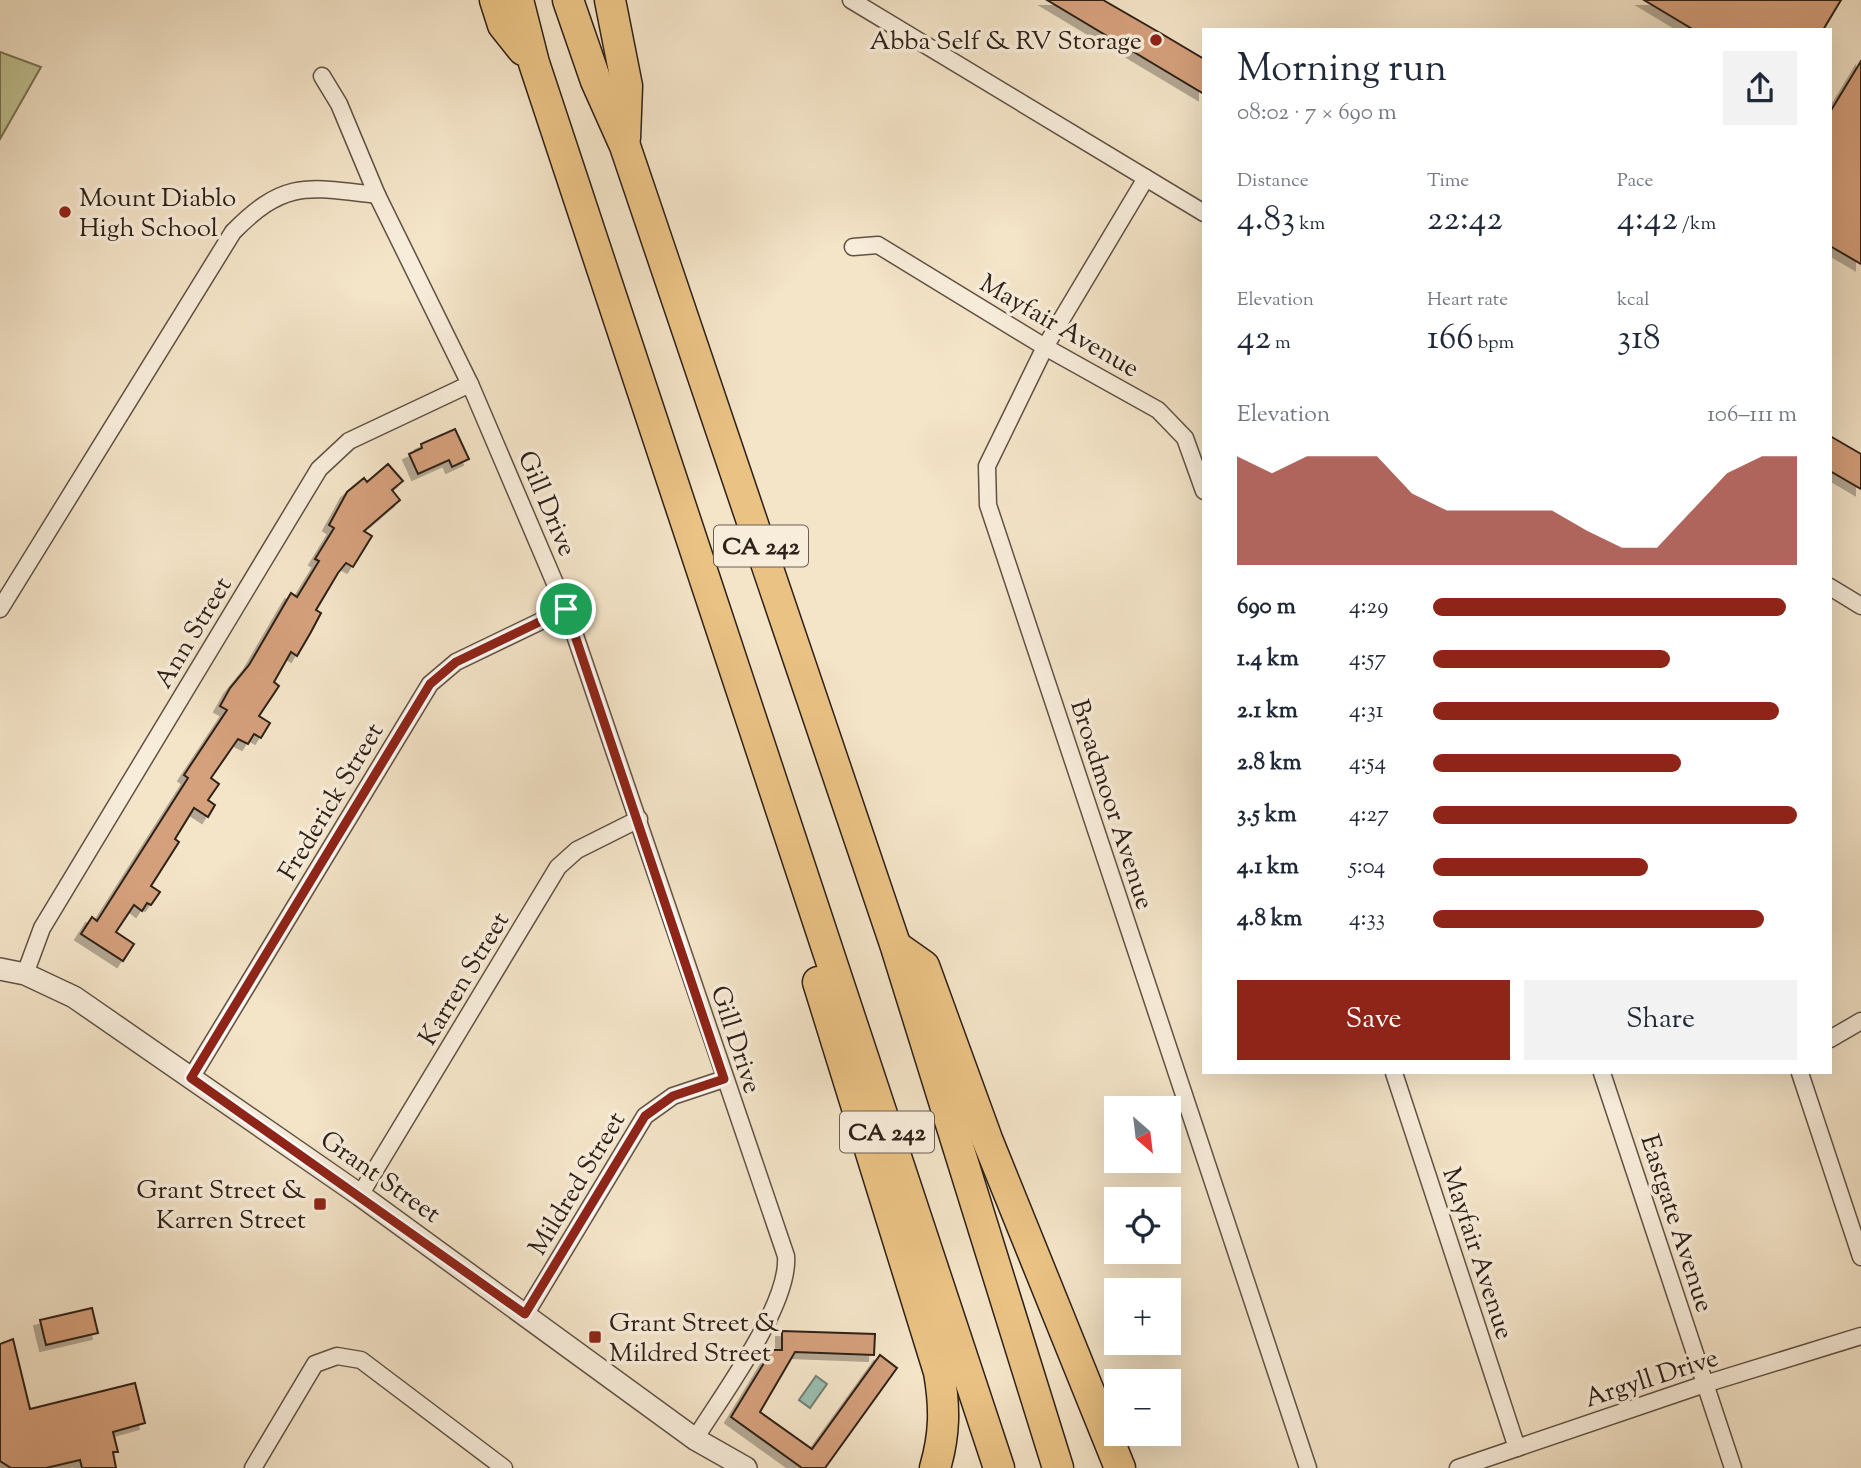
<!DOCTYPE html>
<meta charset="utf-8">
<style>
body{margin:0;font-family:"Sorts Mill Goudy",serif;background:#f2f2f3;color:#1f2937;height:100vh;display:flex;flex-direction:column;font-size:26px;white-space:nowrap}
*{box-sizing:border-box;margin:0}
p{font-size:23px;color:#747a83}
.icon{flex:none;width:38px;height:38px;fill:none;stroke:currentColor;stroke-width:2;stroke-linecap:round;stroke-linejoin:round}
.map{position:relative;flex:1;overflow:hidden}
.sheet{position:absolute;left:1202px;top:28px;width:630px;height:1046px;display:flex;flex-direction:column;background:#fff;border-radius:0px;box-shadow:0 7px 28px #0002}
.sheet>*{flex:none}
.needle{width:46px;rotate:152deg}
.tools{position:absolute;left:1104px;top:1096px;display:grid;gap:14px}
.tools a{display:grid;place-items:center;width:77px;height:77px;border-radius:0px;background:#fff;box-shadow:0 7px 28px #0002;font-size:35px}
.pin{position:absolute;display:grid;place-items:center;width:60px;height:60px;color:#fff;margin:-30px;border:4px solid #fff;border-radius:50%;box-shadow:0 2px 7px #0007}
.round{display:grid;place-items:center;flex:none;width:74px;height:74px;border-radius:0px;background:#f2f2f3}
.headline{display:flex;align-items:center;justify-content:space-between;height:119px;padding:0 35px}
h1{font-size:38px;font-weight:600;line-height:52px}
.metrics{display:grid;grid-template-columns:repeat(3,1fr);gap:10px;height:119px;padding:7px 35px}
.metrics div{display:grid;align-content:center}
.metrics b{font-size:35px;font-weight:600}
.metrics small{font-size:19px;font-weight:400}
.metrics p{font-size:19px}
.chart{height:196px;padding:14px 35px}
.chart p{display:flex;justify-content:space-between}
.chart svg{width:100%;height:126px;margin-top:7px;fill:#8f2418;opacity:.7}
.button{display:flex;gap:14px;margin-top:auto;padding:14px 35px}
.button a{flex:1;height:80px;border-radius:0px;background:#8f2418;color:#fff;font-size:28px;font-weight:600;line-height:80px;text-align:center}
.button a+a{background:#f2f2f3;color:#1f2937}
ul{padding:0 35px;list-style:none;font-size:23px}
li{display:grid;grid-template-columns:112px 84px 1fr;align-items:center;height:52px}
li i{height:18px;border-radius:9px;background:#8f2418}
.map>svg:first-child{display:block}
</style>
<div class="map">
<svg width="1861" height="1468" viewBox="0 0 1861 1468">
<defs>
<filter id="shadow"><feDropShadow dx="-6" dy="6" stdDeviation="0" flood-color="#0004"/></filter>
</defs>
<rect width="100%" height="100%" fill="#f4e4c8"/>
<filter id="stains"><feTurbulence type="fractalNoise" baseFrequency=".00286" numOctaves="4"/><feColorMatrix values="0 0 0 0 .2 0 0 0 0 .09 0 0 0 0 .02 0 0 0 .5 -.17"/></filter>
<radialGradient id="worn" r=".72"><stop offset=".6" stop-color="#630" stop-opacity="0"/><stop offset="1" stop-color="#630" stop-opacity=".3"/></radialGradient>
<!-- green -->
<polygon fill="#c0c292" stroke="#777256" stroke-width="2" points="0,52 41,67 0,139"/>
<!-- water -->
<polygon fill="#9cbfb2" stroke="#708075" stroke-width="2" points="816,1376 827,1384 810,1408 799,1400"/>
<!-- building -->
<g fill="#d5a07b" stroke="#2e2119" stroke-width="2" filter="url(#shadow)">
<polygon points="1047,0 1103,0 1162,34 1204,59 1204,94"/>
<polygon points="1644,0 1841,0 1823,30 1694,30"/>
<polygon points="1861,61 1861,264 1830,246 1830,112"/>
<polygon points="455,429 469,459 452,467 449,460 418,474 409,454 422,448 421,444"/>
<polygon points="1830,436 1861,454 1861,489 1830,471"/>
<polygon points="388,464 403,481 392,490 400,500 364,531 372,536 353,567 346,563 338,573 316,610 321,613 311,632 297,656 291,652 274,682 279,686 259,716 270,723 261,738 254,734 248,744 238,739 211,778 219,784 208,800 215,805 208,817 194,808 175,839 179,842 151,886 160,892 151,905 147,903 142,911 134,905 116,932 134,944 123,961 81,934 92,917 97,921 188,778 184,775 227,710 220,706 230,688 249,665 291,593 297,597 319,561 315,559 334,528 329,525 347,492 364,478 367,482"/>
<polygon points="92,1308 98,1333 46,1345 40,1320"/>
<polygon points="782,1331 875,1334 874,1355 795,1352 760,1412 812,1449 880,1355 897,1368 825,1468 802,1468 731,1417 772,1350 782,1350"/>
<polygon points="13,1339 30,1409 135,1383 145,1423 113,1432 118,1452 113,1452 116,1468 82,1468 80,1460 46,1468 11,1468 0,1461 0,1344"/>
</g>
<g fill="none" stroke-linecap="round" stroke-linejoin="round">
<defs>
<g id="minor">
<polyline points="851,0 1204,213"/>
<path d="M322,76l17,28 38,91 93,189 96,225 220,647c4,49 -64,139 -91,183"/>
<polyline points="1146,178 1045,347 987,466 988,505 1308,1468"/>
<polyline points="853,247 878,245 1045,347 1158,410 1185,438 1204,491"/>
<polyline points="1830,587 1861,606"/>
<path d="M0,609l233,-377c52,-53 75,-45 144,-37"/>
<polyline points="25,974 42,928 319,469 349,441 470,384"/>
<polyline points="1830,1039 1861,1021"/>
<polyline points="1394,1073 1517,1448"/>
<polyline points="1602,1073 1733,1468"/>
<polyline points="1800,1073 1861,1257"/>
<polyline points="191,1078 430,684 456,662 566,609"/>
<polyline points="360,1195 558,867 577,850 639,819"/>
<polyline points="525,1315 645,1116 673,1096 724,1079"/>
<polyline points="253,1468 315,1364 337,1356 361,1360 504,1468"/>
<polyline points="1458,1468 1705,1384 1861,1336"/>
</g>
<polyline id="tertiary" points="0,969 25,974 74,997 360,1195 695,1439 746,1468"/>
<g id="motorway">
<polyline points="495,0 503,25 523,50"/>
<polyline points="518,0 534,63 999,1468"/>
<polyline points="568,0 596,81 625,146 896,947 1058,1468"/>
<polyline points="610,0 627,86 625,138"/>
<polyline points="897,947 924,966 987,1139 1120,1468"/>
<path d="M818,982l121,390c6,35 6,62 -4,96"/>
</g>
</defs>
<!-- minor casing -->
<use href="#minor" stroke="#605245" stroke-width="19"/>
<!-- tertiary casing -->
<use href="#tertiary" stroke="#605245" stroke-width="24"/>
<!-- motorway casing -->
<use href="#motorway" stroke="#2e2119" stroke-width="33"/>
<!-- minor -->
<use href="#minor" stroke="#f8eddb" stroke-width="16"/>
<!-- tertiary -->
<use href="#tertiary" stroke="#f8eddb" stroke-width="21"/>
<!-- motorway -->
<use href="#motorway" stroke="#eac284" stroke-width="30"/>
</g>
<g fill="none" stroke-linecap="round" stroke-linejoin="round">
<defs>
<polygon id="route" points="566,609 724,1079 673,1096 645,1116 525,1314 191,1078 430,684 456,662"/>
</defs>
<!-- route casing -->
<use href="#route" stroke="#fff" stroke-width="14"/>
<!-- route -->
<use href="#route" stroke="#8f2418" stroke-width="9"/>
</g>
<!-- markers -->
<g fill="#8f2418" stroke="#f8eddb" stroke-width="2.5">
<circle cx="1156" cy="40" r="7"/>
<circle cx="65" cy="212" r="7"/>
<rect x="313" y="1197" width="14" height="14" rx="3.5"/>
<rect x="588" y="1330" width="14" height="14" rx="3.5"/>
</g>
<g text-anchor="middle" stroke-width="7" stroke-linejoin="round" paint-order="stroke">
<!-- shield labels -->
<g fill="#f8eddb" stroke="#6b5e53" stroke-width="2">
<rect x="714" y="525.5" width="94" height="41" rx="5"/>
<rect x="840" y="1111.5" width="94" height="41" rx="5"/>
</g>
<g font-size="24" font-weight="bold" fill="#2e2119">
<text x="761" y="554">CA 242</text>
<text x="887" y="1140">CA 242</text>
</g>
<!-- poi labels -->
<g font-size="26" fill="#2e2119" stroke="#f8eddb" text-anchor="end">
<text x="1142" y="49">Abba Self &amp; RV Storage</text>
<text x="79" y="206" text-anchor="start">Mount Diablo<tspan x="79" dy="30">High School</tspan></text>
<text x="306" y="1198">Grant Street &amp;<tspan x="306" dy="30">Karren Street</tspan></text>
<text x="609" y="1331" text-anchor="start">Grant Street &amp;<tspan x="609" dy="30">Mildred Street</tspan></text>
</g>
<!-- street labels -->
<g font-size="26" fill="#2e2119" stroke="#f8eddb">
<text transform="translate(1060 325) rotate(30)" y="9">Mayfair Avenue</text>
<text transform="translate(548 503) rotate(67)" y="9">Gill Drive</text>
<text transform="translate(192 632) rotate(-59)" y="9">Ann Street</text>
<text transform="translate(330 801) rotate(-59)" y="9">Frederick Street</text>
<text transform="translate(1113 804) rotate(72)" y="9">Broadmoor Avenue</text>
<text transform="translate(463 978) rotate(-59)" y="9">Karren Street</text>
<text transform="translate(737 1039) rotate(72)" y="9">Gill Drive</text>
<text transform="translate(381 1176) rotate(35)" y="9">Grant Street</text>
<text transform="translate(576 1183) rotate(-59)" y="9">Mildred Street</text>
<text transform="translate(1678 1223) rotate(72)" y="9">Eastgate Avenue</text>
<text transform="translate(1479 1253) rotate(72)" y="9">Mayfair Avenue</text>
<text transform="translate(1651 1377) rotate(-18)" y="9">Argyll Drive</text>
</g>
</g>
<rect width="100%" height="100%" filter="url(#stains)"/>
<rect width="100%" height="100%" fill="url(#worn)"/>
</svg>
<div class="tools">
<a><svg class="needle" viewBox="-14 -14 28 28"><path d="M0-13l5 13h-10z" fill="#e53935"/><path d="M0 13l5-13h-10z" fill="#747a83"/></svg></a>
<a><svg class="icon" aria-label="locate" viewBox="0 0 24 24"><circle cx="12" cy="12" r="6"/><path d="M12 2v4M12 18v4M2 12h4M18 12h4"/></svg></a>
<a>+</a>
<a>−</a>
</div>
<div class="pin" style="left:566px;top:609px;background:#1e9e55"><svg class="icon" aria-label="arrive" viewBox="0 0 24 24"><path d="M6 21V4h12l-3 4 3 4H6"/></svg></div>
<section class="sheet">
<div class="headline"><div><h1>Morning run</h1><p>08:02 · 7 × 690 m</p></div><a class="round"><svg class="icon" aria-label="share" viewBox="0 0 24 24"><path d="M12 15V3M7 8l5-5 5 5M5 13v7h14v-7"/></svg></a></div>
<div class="metrics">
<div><p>Distance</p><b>4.83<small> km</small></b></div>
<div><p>Time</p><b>22:42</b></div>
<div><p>Pace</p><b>4:42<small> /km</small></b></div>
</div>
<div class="metrics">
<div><p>Elevation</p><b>42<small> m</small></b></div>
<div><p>Heart rate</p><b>166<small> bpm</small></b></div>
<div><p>kcal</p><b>318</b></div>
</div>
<div class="chart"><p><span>Elevation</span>106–111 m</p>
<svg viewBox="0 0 160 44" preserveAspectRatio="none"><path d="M0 44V6L10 12L20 6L30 6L40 6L50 19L60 25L70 25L80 25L90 25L100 32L110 38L120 38L130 25L140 12L150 6L160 6V44z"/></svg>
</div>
<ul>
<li><b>690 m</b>4:29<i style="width:97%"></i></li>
<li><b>1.4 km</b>4:57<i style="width:65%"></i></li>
<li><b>2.1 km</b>4:31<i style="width:95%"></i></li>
<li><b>2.8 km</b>4:54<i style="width:68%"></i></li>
<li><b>3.5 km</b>4:27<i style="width:100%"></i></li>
<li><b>4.1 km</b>5:04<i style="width:59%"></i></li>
<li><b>4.8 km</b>4:33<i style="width:91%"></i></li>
</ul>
<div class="button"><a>Save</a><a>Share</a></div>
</section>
</div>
